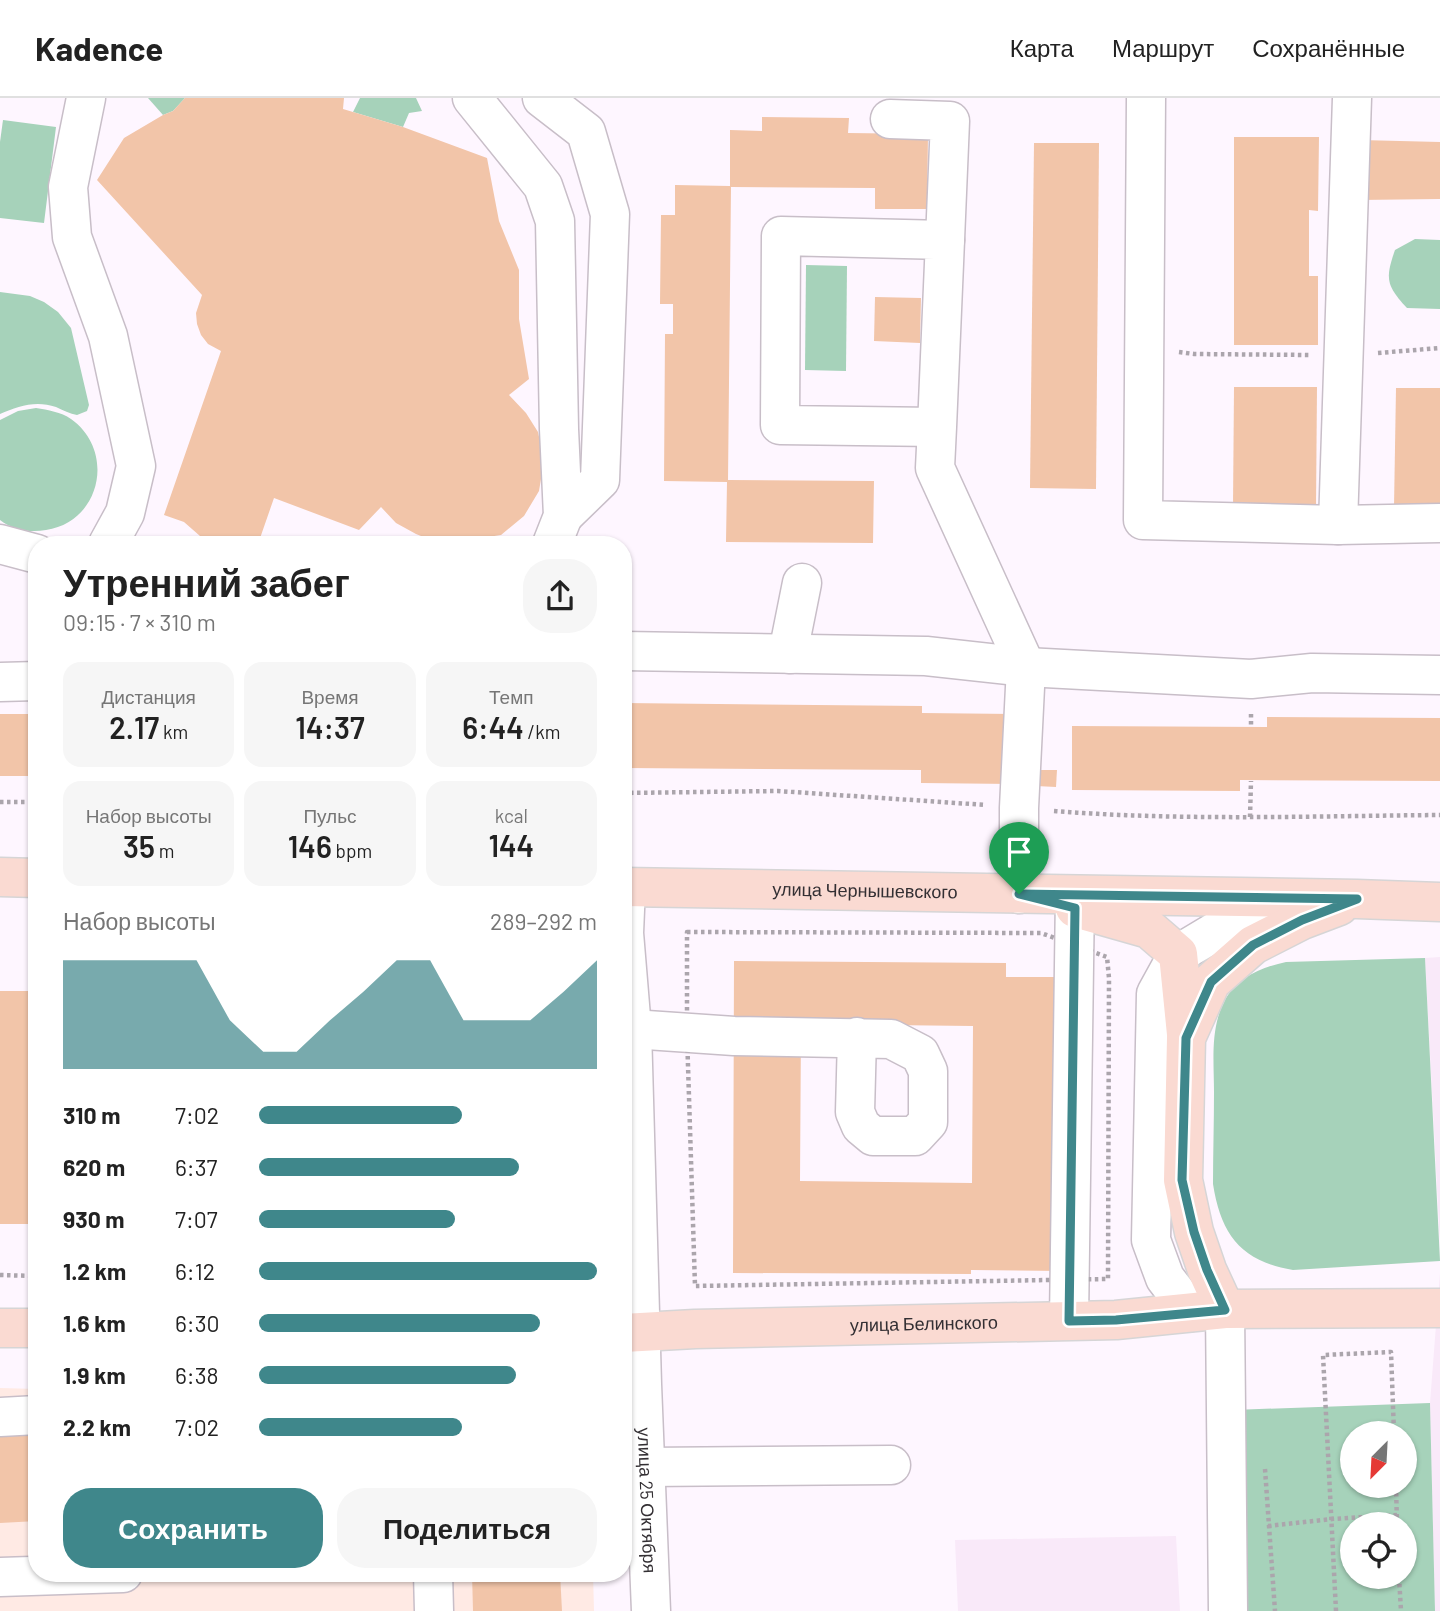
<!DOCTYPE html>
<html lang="ru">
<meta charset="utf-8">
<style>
body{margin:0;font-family:Barlow,sans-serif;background:#f6f6f6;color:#222;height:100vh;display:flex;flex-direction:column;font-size:26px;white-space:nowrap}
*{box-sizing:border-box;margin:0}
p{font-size:23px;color:#767676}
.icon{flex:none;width:38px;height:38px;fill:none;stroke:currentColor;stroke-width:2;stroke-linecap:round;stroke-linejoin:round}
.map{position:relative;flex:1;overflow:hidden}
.details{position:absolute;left:28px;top:438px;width:604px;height:1046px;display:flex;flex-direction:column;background:#fff;border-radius:28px;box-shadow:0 2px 5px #0004}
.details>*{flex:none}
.needle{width:46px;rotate:204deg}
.buttons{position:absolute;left:1340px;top:1323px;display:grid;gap:14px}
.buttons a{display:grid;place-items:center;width:77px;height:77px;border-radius:50%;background:#fff;box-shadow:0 2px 5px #0004;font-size:35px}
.pin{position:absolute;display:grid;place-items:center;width:60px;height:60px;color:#fff;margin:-72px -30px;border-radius:50% 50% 50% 0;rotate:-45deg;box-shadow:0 0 7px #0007}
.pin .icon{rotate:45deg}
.round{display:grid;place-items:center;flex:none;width:74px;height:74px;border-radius:28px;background:#f6f6f6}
.summary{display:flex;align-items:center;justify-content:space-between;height:119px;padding:0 35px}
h1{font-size:38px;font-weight:600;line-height:52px}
.stats{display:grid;grid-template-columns:repeat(3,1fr);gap:10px;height:119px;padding:7px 35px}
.stats div{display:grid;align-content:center;border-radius:18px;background:#f6f6f6;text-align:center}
.stats b{font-size:30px;font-weight:600}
.stats small{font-size:19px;font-weight:400}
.stats p{font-size:19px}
.chart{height:196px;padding:14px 35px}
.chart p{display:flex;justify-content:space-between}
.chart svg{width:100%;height:126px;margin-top:7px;fill:#3f878b;opacity:.7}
.primary-button{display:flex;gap:14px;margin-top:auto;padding:14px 35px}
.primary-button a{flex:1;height:80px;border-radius:28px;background:#3f878b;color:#fff;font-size:28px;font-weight:600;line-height:80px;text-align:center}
.primary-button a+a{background:#f6f6f6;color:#222}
ul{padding:0 35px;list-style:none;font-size:23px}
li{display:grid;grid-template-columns:112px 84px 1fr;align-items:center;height:52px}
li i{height:18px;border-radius:9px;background:#3f878b}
header{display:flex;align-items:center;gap:42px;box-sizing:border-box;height:98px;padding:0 35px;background:#fff;border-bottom:2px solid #e0e0e0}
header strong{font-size:33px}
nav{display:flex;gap:38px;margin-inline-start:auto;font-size:24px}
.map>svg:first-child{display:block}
</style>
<header>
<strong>Kadence</strong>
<nav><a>Карта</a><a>Маршрут</a><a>Сохранённые</a></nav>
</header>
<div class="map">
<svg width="1440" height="1513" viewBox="0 0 1440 1513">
<rect width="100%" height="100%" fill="#fef6ff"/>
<!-- built -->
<g fill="#f9e9f9">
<polygon points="1440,859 1440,1147 1425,860"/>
<polygon points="1440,1175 1440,1513 1435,1513 1430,1305"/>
<polygon points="1176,1438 1180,1513 958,1513 955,1442"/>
</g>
<!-- industrial -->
<polygon fill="#ffeae4" points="0,1290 37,1291 37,1475 593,1475 594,1513 0,1513"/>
<!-- green -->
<g fill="#a6d2ba" fill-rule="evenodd">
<polygon points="148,0 185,0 173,13 163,17"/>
<polygon points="360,0 416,0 422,13 409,15 403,29 353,14"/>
<polygon points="3,22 56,29 44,125 0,120 0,44"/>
<path d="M1415,141l25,1v69l-33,-1c-21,-23 -22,-29 -12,-58z"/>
<polygon points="806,167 847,168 846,273 805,272"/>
<path d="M0,194l30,4 14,6 14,10 13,16 18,77 -2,6 -10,4c-7,-1 -14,-5 -21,-8 -20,-7 -38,-1 -56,7z"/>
<path d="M36,310c12,2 25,4 35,11 45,32 30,103 -25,111 -16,3 -33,0 -46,-10v-100l18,-9z"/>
<path d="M1425,860l15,303 -147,9c-52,-9 -72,-35 -80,-86 0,-30 1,-61 1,-92 0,-29 -4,-63 10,-90 12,-24 38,-35 62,-40z"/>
<path d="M1430,1305l5,208h-194l-8,-201zM1353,1335h52v53h-52zM1353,1426h52v53h-52z"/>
</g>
<!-- building -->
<g fill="#f2c5a9" fill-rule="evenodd">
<polygon points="185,0 344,0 343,11 403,29 487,60 499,123 519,172 519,221 529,281 509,297 526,315 538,334 544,363 539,393 524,418 501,437 441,446 416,436 396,425 381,409 359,432 274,400 258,446 248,446 241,444 208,445 184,424 164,417 221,253 208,246 201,237 197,226 196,215 202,197 97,82 124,40 163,17 173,13"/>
<polygon points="762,19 849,20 848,35 928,36 927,111 875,111 875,90 731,89 728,382 874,383 873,445 726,444 727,384 664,383 665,236 673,236 673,206 660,206 661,117 675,117 675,87 730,88 730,32 762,33"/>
<polygon points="1234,39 1319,39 1318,113 1309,112 1309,178 1318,178 1318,247 1234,247"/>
<polygon points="1360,42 1440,44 1440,101 1359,102"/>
<polygon points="1034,45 1099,45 1096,391 1030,390"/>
<polygon points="875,199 921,200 920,245 874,243"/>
<polygon points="1234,289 1317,289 1316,409 1233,408"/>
<polygon points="1396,290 1440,290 1440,409 1394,409"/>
<polygon points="623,605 922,608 922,615 1014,616 1013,686 921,685 921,672 623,670"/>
<rect x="0" y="616" width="37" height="62"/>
<polygon points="1267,619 1440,620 1440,683 1240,682 1240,693 1072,692 1072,628 1267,629"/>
<polygon points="1037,672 1057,672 1056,689 1036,688"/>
<path d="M734,863l272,2v14h59l-2,294 -92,-1v4l-238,-1zM801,926l172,2 -1,157 -172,-2z"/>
<rect x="0" y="893" width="37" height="233"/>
<polygon points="37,1334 37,1423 0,1425 0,1335"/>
<polygon points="472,1475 560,1475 562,1513 473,1513"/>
</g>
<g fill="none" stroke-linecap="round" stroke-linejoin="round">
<defs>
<g id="minor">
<polyline points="86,0 68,89 72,139 108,238 136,368 125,415 108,446"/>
<polyline points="472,0 543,88 555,123 559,331 563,418 552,446"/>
<polyline points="542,0 586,34 610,116 600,382 563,418"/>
<polyline points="1146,0 1143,422 1338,427 1440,425"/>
<polyline points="890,21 950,23 945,142"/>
<polyline points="937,329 945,142 781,138 780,327 937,329 935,370 1026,569 1019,710 1019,796"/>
<polyline points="1338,427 1352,0"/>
<polyline points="0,446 37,456"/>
<polyline points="623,553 926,558 1026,569 1251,581 1312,575 1440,577"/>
<polyline points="790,556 791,540 802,485"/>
<polyline points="0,584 37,583"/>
<path id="s1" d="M626,789l-2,46 8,96 10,355 9,227"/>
<polyline points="632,931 734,938 891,941 920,956 928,973 928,1024 915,1038 873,1038 861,1028 855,1014 857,939"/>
<polyline points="1225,1211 1228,1513"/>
<polyline points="1191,1214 1165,1180 1151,1142 1156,896 1178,856 1218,832 1300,822"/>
<polyline points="1069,1222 1075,797"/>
<polyline points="0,1319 37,1317"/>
<polyline points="645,1369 891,1367"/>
<polyline points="433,1475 434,1513"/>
<polyline points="0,1479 123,1475"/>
</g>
<g id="major">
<polyline points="0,779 37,780"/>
<path id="s2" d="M623,789l734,12 83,3"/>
<polyline points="1075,810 1149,831 1178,856 1186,936"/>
<polyline points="1225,1211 1207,1172 1194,1134 1183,1082 1186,940 1211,884 1253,847 1302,822 1339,808"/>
<polyline points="0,1230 37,1230"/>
<path id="s3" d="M623,1235l72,-4 421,-9 109,-11 215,-1"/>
</g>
</defs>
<!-- minor casing -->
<use href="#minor" stroke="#c8bec8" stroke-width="41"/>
<!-- major casing -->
<use href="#major" stroke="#d6d5d6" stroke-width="41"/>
<!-- path -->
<g stroke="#aba5ac" stroke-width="4.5" stroke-dasharray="3.5 3.5" stroke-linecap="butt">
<polyline points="1179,254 1194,256 1310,257"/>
<polyline points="1378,255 1440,250"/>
<polyline points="1251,616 1251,630"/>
<polyline points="623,695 778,693 986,707"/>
<polyline points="0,704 37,704"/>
<path d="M1054,713c128,10 257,5 386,4"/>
<polyline points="1250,719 1251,683"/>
<polygon points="687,834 1041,835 1107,859 1109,880 1108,1181 695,1188 687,936"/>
<polyline points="0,1177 37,1178"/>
<polyline points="1265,1371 1275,1513"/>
<polyline points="1396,1388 1397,1426"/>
<polyline points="1268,1428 1332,1421 1397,1417"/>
<polyline points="1399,1479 1401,1513"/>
<polyline points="1336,1513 1323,1257 1391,1254 1394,1335"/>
</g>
<!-- minor -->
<use href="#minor" stroke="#fff" stroke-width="38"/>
<!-- major -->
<use href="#major" stroke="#fadad2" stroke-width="38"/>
</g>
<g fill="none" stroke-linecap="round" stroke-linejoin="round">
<defs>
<polygon id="route" points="1019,796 1357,801 1302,822 1253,847 1211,884 1186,940 1182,1082 1194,1134 1207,1172 1225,1212 1116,1222 1069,1223 1075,810"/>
</defs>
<!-- route casing -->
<use href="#route" stroke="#fff" stroke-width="14"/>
<!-- route -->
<use href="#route" stroke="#3f878b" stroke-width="9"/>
</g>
<g text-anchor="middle" stroke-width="6" stroke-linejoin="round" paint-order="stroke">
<!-- street labels -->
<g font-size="18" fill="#332f33" stroke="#fef6ff">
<text dy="6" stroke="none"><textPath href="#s2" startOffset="242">улица Чернышевского</textPath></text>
<text dy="6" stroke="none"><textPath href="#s3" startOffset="301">улица Белинского</textPath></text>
<text dy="6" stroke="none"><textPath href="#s1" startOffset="614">улица 25 Октября</textPath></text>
</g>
</g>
</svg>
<div class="buttons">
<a><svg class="needle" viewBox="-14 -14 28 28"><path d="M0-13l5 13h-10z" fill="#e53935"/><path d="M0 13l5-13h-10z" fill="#767676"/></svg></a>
<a><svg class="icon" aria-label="locate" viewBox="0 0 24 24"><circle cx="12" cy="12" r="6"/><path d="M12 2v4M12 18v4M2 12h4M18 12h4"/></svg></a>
</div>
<div class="pin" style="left:1019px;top:796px;background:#1e9e55"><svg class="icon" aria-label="arrive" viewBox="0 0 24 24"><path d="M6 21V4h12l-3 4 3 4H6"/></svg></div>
<section class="details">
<div class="summary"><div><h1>Утренний забег</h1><p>09:15 · 7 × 310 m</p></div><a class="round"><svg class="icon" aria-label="share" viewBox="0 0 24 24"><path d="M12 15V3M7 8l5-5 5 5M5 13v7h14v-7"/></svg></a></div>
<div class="stats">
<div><p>Дистанция</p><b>2.17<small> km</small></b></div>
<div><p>Время</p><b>14:37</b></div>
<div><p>Темп</p><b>6:44<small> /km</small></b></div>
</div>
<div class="stats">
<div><p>Набор высоты</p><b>35<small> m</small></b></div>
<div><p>Пульс</p><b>146<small> bpm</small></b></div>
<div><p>kcal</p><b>144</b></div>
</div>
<div class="chart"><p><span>Набор высоты</span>289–292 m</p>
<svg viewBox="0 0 160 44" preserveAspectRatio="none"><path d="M0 44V6L10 6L20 6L30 6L40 6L50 27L60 38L70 38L80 27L90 17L100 6L110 6L120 27L130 27L140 27L150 17L160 6V44z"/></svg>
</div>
<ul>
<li><b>310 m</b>7:02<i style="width:60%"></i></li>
<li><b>620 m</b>6:37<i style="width:77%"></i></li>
<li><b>930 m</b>7:07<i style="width:58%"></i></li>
<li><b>1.2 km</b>6:12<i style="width:100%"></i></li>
<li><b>1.6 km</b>6:30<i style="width:83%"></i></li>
<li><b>1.9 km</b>6:38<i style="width:76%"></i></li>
<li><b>2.2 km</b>7:02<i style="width:60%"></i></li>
</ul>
<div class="primary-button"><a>Сохранить</a><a>Поделиться</a></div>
</section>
</div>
